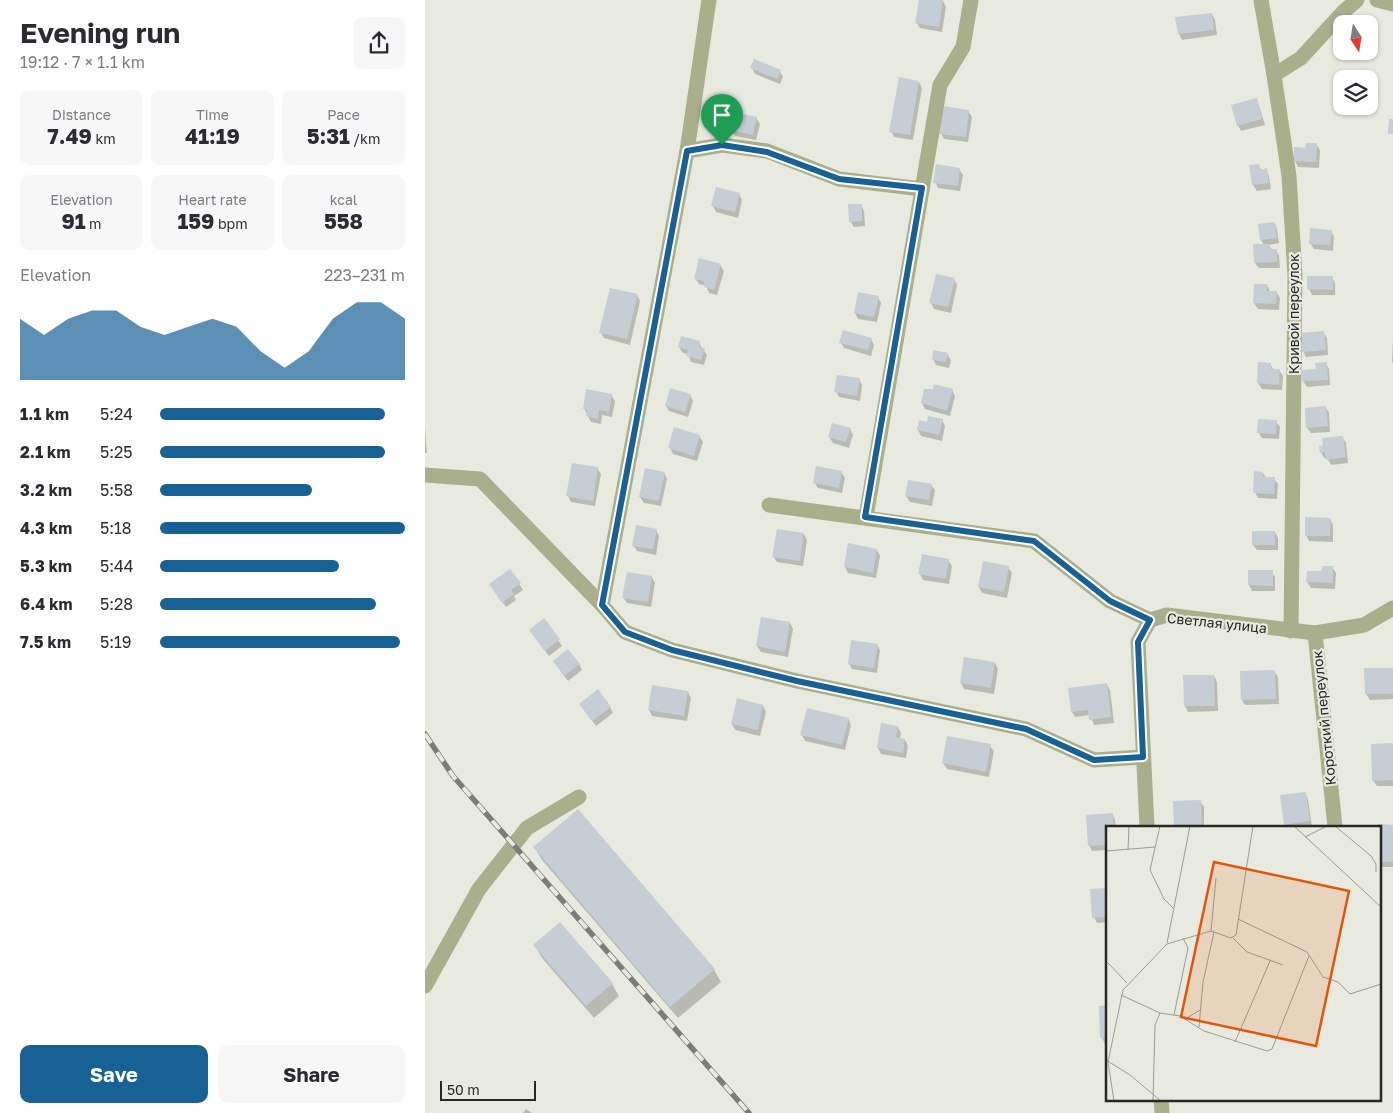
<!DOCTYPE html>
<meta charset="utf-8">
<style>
body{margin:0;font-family:"Golos Text",sans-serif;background:#f7f7f7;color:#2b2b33;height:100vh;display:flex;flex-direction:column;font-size:19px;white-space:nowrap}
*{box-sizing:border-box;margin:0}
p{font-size:16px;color:#7c7c81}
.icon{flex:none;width:28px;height:28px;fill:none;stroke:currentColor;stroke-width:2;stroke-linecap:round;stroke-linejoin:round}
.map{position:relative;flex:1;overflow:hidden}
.side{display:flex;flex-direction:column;background:#fff;width:425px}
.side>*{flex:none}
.needle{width:32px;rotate:168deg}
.fabs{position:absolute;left:908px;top:15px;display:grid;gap:10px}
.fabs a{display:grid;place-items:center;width:45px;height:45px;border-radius:10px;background:#fff;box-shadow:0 1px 4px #0004;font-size:25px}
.scale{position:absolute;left:15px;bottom:12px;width:96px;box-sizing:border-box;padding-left:5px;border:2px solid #272824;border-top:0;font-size:14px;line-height:18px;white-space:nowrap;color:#272824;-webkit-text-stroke:4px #e8eadf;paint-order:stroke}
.pin{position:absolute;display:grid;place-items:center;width:42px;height:42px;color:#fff;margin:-51px -21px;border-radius:50% 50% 50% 0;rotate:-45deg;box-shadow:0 0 5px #0007}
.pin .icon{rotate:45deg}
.round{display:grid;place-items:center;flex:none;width:52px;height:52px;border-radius:10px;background:#f7f7f7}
.summary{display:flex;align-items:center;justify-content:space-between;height:85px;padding:0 20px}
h1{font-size:28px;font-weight:700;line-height:38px}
.figures{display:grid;grid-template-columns:repeat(3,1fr);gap:8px;height:85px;padding:5px 20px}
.figures div{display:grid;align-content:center;border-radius:10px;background:#f7f7f7;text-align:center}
.figures b{font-size:21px;font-weight:700}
.figures small{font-size:14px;font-weight:400}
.figures p{font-size:14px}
.chart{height:140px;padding:10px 20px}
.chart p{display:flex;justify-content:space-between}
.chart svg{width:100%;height:90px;margin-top:5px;fill:#176194;opacity:.7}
.action{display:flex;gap:10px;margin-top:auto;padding:10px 20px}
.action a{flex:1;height:58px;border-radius:10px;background:#176194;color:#fff;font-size:20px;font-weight:700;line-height:58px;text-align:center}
.action a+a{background:#f7f7f7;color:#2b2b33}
ul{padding:0 20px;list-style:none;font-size:16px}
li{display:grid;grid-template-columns:80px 60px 1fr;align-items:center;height:38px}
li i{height:12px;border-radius:6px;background:#176194}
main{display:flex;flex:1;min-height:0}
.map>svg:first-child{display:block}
</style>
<main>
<section class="side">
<div class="summary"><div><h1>Evening run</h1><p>19:12 · 7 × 1.1 km</p></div><a class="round"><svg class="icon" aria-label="share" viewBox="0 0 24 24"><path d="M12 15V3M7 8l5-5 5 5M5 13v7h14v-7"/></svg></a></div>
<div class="figures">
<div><p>Distance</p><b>7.49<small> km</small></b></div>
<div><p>Time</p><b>41:19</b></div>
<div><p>Pace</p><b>5:31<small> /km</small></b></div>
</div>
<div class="figures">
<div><p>Elevation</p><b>91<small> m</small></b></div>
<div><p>Heart rate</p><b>159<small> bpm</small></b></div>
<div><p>kcal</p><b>558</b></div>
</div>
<div class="chart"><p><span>Elevation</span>223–231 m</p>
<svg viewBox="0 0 160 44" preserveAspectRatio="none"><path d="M0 44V14L10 22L20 14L30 10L40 10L50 18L60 22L70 18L80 14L90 18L100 30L110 38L120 30L130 14L140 6L150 6L160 14V44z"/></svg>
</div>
<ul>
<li><b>1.1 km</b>5:24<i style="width:92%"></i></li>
<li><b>2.1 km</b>5:25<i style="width:92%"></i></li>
<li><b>3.2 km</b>5:58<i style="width:62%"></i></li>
<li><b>4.3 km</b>5:18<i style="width:100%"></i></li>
<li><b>5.3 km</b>5:44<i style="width:73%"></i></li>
<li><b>6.4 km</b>5:28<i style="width:88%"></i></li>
<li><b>7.5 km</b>5:19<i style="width:98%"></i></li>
</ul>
<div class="action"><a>Save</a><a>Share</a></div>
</section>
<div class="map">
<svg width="968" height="1113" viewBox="0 0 968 1113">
<rect width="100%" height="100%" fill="#e8eadf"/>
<!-- shadow -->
<g fill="#0003">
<polygon points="495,0 518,1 521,7 517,32 495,28 491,22"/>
<polygon points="787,14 790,20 792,35 757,40 754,34 752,18"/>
<polygon points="327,68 355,71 358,77 355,84 330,74"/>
<polygon points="494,82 497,88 488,140 469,137 466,131"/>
<polygon points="831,100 834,106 840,125 816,131 813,125"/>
<polygon points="543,111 547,117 543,142 519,139 516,133"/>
<polygon points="331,118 335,124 331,140 310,136 306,130"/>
<polygon points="891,144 895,150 894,168 873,167 870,161 880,149"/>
<polygon points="833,165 837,171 841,170 844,176 846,189 832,191 828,185"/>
<polygon points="534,169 538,175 535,191 513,188 510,182"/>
<polygon points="314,194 317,200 313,218 291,212 288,206"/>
<polygon points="436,205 439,211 440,226 429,227 425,221"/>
<polygon points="849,223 852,229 854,243 844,245 847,250 851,250 854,256 855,268 834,268 830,263 839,245 836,240"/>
<polygon points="906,231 909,237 908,251 889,249 885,243"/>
<polygon points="295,265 299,271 292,295 284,293 281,286 274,284 270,278"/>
<polygon points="884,277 907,277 910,283 910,295 887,295 884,289"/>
<polygon points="529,279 532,285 526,313 509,309 506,303"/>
<polygon points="842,285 845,292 851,292 855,298 854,310 833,309 829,303"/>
<polygon points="212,295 215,301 205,345 179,338 176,333"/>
<polygon points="453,297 456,303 452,322 433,319 430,313"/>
<polygon points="898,332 902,338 903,355 881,357 878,351"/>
<polygon points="968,338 968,364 967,361"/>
<polygon points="446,339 449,345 446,356 419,348 416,343"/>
<polygon points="274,343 282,355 279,365 266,362 263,354 258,353 254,347"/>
<polygon points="522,354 526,360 524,368 511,365 508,359"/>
<polygon points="901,363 904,369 905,385 882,387 878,381 878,371 892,370"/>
<polygon points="845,364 849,370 854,370 858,376 857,390 837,389 833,383"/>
<polygon points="434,380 437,385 435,401 414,397 411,391"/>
<polygon points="527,390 530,396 525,416 500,409 497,403 500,391"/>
<polygon points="186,395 190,401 187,417 177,415 176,424 166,422 159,408"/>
<polygon points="265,395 268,401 263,417 244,411 241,406"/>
<polygon points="901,408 904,413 905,432 886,433 882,428"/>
<polygon points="517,420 520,426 517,441 496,436 493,430 503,423"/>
<polygon points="851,422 855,427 854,439 837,438 834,433"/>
<polygon points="0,426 2,453 0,453"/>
<polygon points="425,429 428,435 424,448 408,443 404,437"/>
<polygon points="274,436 278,442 272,461 248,454 245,448"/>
<polygon points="917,437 921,443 923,463 906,465 902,458 899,458 896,452"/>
<polygon points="172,468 176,474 170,506 146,502 143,496"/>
<polygon points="416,472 420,478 417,493 393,488 389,482"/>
<polygon points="239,473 242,479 236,506 219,503 215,497"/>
<polygon points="838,473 841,478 849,479 853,484 852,499 833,498 830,492"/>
<polygon points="506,485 510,490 507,506 485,502 481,496"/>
<polygon points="905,519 908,525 908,542 884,541 881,535"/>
<polygon points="231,530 234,536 231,555 212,551 208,545"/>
<polygon points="850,532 853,538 853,550 832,550 828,545"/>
<polygon points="379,534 382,540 378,566 352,562 348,556"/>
<polygon points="452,550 455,556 451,578 423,573 420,567"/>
<polygon points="523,560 527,566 524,584 498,580 495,574"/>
<polygon points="583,567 587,573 582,598 557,593 554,587"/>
<polygon points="908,568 911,573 910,589 886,588 882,582"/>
<polygon points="85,570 98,590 89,596 91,600 81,607 69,590"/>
<polygon points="847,572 850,577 850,591 827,591 824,585"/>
<polygon points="227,577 230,583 226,607 202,603 198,597"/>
<polygon points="119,620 137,646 124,656 109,636"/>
<polygon points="365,623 368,629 363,657 336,652 332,646"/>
<polygon points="452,645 455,650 452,673 427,669 424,663"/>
<polygon points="540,658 570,663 573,669 569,694 539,689 536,683"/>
<polygon points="129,662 154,664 157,670 143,681"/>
<polygon points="968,669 968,699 945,700 941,694 941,670"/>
<polygon points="849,671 853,677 854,704 820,705 817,700"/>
<polygon points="789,676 792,682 793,711 763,712 760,706"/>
<polygon points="682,685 685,690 689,723 669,725 665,715 650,717 647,712"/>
<polygon points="263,692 266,698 262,721 227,716 224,710"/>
<polygon points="338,706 341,712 335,736 310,730 307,724"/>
<polygon points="185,707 188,713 171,726 159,710"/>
<polygon points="423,719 426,725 420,750 380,741 377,735"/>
<polygon points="457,725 473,727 476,733 475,739 480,740 483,746 481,758 456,754 453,748"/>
<polygon points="968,744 968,786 952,786 948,780 947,745"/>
<polygon points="565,746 569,751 564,777 522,769 518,763"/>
<polygon points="880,793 883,799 887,827 861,827 860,824"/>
<polygon points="775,801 779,807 779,827 750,827"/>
<polygon points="687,814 690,820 691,827 682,827 682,850 667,851 664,845"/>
<polygon points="953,826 968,826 968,867 955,867 954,865 954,827"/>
<polygon points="110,848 289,970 296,982 253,1018 117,860"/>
<polygon points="682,889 682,922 672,923 669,917"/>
<polygon points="110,946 187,984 194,996 169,1018 117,958"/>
<polygon points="675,1007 682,1007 682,1044 680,1044 677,1038"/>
<polygon points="101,1109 107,1113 98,1113"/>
</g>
<!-- building -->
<g fill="#c5cdd5">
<polygon points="494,0 518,0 514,27 490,23"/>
<polygon points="787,13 789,30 753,34 750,17"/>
<polygon points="329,59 356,70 352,79 325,68"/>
<polygon points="474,77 494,81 485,135 464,132"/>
<polygon points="832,98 837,119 812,126 806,105"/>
<polygon points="518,106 544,110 541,137 514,134"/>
<polygon points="309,112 332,117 328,135 305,130"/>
<polygon points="964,119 968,119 968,134 963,134"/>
<polygon points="881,143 892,143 891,162 869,161 869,147 880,148"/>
<polygon points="511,164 535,168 533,186 508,183"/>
<polygon points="834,164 835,170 842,168 844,183 827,185 824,165"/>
<polygon points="291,187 315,193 310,212 286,206"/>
<polygon points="423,204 437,204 437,221 424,222"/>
<polygon points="850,222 852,238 835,240 833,224"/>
<polygon points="885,228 907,230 905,245 884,244"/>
<polygon points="828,244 844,244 845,249 852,249 852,262 829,263"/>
<polygon points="274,258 296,264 289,290 279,287 279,281 269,279"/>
<polygon points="511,274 530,278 523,307 504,303"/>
<polygon points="882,276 908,276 908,290 882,289"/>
<polygon points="829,284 842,284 842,291 852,291 851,304 828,303"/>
<polygon points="185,288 213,294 202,339 174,333"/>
<polygon points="433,292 454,296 449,317 429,313"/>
<polygon points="418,330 447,338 443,350 414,343"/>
<polygon points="899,331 901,350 877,352 875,333"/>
<polygon points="256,336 275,341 274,347 280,348 276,360 261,356 263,350 253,347"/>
<polygon points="508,350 523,353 521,362 507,360"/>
<polygon points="833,362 846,363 846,369 855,369 854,385 832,383"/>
<polygon points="902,362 903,380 877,381 877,370 891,369 890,363"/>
<polygon points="412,375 435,378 432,396 409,392"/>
<polygon points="509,384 528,389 522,411 496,403 499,389 508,389"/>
<polygon points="245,388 266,394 260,412 240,406"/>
<polygon points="161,389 187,394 184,412 174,410 173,419 161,416 162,409 158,409"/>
<polygon points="901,406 903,426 881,428 880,408"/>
<polygon points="503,416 518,419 514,435 492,430 494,420 502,422"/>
<polygon points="833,419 852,420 851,434 832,433"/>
<polygon points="407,423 426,428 421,442 403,437"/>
<polygon points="249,427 275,435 269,456 243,448"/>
<polygon points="918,436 921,457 901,460 900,452 895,453 894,446 898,445 897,438"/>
<polygon points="147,463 173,467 168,501 141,496"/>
<polygon points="391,466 417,471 414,488 388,483"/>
<polygon points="220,468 240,472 234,501 214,497"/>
<polygon points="829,471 838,472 838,477 850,477 849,494 828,493"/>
<polygon points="483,480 507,484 504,500 480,496"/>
<polygon points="880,517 906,518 905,536 880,536"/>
<polygon points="211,525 232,529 228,549 207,546"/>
<polygon points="352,529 379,533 375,561 347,557"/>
<rect x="827" y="531" width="23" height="14"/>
<polygon points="423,543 452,549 448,573 419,567"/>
<polygon points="497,554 524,559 521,579 493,574"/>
<polygon points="558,561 584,566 579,592 553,587"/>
<polygon points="898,566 908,566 908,583 881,582 882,571 896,571"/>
<polygon points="85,569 96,583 86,590 89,594 77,603 64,584"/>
<polygon points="823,570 848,570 848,586 823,585"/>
<polygon points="202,572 227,576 223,602 197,598"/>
<polygon points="336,617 365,622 360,652 331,646"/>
<polygon points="119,618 135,639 120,651 104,630"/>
<polygon points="426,640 453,644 449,668 423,664"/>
<polygon points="143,649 155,664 139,676 128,661"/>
<polygon points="539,657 570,662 566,688 535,683"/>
<polygon points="939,668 968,668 968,694 940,694"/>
<polygon points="850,670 851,699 816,700 815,671"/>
<polygon points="758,675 789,675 790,706 759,706"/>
<polygon points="682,683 686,717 664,720 663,710 646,712 643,688"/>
<polygon points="227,685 263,691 259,716 223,710"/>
<polygon points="173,689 186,707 167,721 154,704"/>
<polygon points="312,698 338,705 333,730 306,724"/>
<polygon points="382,708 424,718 417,745 375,735"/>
<polygon points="456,723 473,726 471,737 480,739 478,753 452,748"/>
<polygon points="522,736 566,744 561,772 517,763"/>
<polygon points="968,743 968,780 947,781 946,744"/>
<polygon points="881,792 885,821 859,825 855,795"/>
<polygon points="776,800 777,827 749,827 748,801"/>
<polygon points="153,809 290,969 245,1007 108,847"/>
<polygon points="688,813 689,827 682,827 682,845 663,846 661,815"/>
<polygon points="952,824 968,825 968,862 954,862 954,827 951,827"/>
<polygon points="682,888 682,917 667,918 665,889"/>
<polygon points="135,922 188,983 161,1006 108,945"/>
<polygon points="682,1005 682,1038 675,1038 674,1006"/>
</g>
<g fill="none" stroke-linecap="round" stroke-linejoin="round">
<!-- minor -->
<g stroke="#a8af8a" stroke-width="15">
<polyline points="836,0 849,75 864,176 870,276 866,631"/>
<polyline points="952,0 968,4"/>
<polyline points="849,75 876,58 918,12 932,0"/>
<polyline points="262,151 297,145 342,151 414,179 497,189"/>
<polyline points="0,475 55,479 177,605 200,632 247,650 372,681 601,729 669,760 718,757"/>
<polyline points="344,505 609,541 685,601 725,620"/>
<polyline points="441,517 515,85 538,47 546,0"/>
<polyline points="177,605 262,151 284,0"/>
<polyline points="722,827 713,642 725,620 742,615 890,633"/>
<polyline points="910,827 890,633 939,625 968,608"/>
<polyline points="0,986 54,889 102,828 154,797"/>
<polyline points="736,1099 737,1113"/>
</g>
<defs>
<polyline id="rail" points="0,734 28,776 324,1113"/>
</defs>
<!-- rail casing -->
<use href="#rail" stroke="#7b7d76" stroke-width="5.5"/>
<!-- rail -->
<use href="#rail" stroke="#e8eadf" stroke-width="4" stroke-dasharray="11" stroke-linecap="butt"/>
</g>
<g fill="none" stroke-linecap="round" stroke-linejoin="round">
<defs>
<polygon id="route" points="297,145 342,152 414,179 497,188 440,517 609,541 685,601 725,620 713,642 718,757 669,760 601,729 372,681 247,650 200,632 177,605 262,151"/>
</defs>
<!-- route casing -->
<use href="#route" stroke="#fff" stroke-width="10"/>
<!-- route -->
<use href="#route" stroke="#176194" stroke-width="6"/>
</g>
<g text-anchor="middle" stroke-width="4.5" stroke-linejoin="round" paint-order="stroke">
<!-- street labels -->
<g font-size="14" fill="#272824" stroke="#e8eadf">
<text transform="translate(869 314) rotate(-90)" y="5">Кривой переулок</text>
<text transform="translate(792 623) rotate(6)" y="5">Светлая улица</text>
<text transform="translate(899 718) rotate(-96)" y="5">Короткий переулок</text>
</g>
</g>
<!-- overview -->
<g transform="translate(681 826)">
<rect width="275" height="275" fill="#e8eadf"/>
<path fill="none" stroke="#9b9c94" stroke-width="1" d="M54,0l-10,44 14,29 9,9M188,0l87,81M229,0l36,30 5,8v8M199,11l22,-11M22,24l1,-24M0,25l49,-4M132,93l69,33 16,25 15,5 12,12 31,-10M105,105l20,7 5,-3 17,-109M127,112l14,14 36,13M61,117l23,-117M2,137l19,20M15,169l39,18 20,3 24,15 63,20 5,-2 37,-93M68,189l14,-67 -5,-10M79,193l15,-9M93,201l4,-45 11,-50M129,216l35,-81M0,234l24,15 31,26M8,275l-6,-39 15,-72 44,-46 44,-13 5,-53M47,275l2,-76 5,-12"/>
<path fill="#de570d" fill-opacity="0.15" stroke="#de570d" stroke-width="2.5" d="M108,36l135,29 -33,155 -135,-29z"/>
<rect width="275" height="275" fill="none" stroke="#272824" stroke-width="2.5"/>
</g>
</svg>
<div class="fabs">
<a><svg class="needle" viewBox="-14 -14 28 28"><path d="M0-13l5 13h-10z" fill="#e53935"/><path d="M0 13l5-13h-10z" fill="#7c7c81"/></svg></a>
<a><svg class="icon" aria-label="layers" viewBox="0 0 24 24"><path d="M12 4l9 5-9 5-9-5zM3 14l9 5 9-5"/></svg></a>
</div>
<div class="scale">50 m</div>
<div class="pin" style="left:297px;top:145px;background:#1e9e55"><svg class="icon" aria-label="arrive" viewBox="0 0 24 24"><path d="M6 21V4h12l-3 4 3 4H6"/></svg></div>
</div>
</main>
